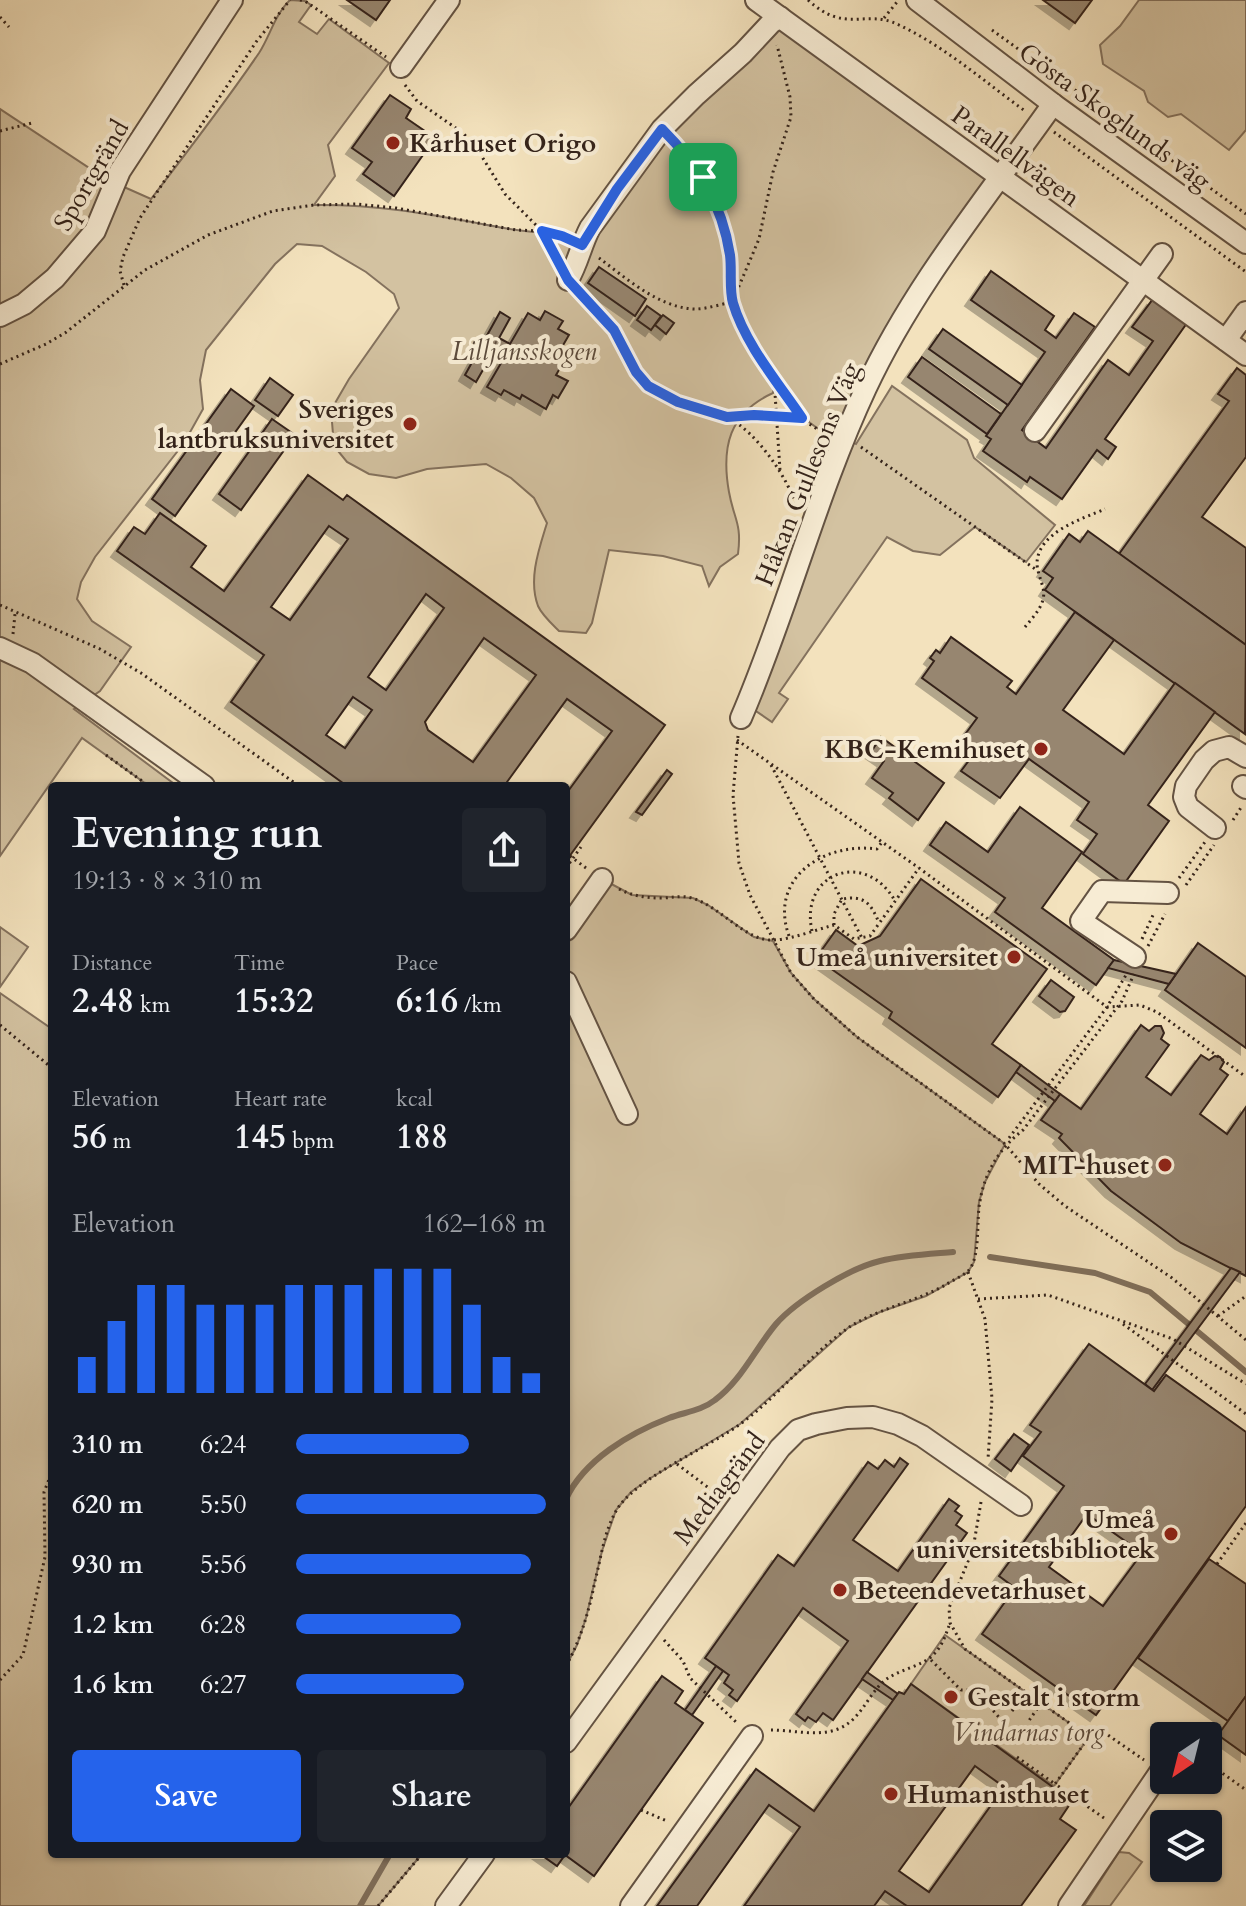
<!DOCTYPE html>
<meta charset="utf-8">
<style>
body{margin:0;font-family:Cardo,serif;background:#20242c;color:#f1f3f6;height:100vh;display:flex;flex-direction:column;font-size:30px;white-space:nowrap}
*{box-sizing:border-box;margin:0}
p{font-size:26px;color:#9ea1a6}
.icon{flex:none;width:44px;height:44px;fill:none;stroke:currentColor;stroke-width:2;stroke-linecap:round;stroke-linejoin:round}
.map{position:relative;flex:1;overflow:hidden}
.side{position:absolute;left:48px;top:782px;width:522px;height:1076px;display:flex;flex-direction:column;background:#171b24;border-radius:8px;box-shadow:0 2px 6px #0004}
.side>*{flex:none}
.needle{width:52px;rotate:215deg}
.controls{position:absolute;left:1150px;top:1722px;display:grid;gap:16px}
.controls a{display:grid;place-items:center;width:72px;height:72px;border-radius:8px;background:#171b24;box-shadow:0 2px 6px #0004;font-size:40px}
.pin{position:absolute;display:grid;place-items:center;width:68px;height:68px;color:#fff;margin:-34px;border-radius:16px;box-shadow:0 4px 12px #0006}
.round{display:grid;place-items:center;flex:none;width:84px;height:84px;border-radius:8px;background:#20242c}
.overview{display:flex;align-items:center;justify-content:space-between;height:136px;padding:0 24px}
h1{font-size:44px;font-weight:800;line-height:60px}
.figures{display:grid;grid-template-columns:repeat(3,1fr);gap:12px;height:136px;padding:8px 24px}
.figures div{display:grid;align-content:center}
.figures b{font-size:34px;font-weight:800}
.figures small{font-size:22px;font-weight:400}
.figures p{font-size:22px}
.chart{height:224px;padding:16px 24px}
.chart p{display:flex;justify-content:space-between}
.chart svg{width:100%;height:144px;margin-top:8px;stroke:#2563eb;stroke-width:6}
.action{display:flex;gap:16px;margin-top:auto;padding:16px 24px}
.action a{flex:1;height:92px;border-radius:8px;background:#2563eb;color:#fff;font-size:32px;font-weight:800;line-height:92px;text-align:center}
.action a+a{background:#20242c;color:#f1f3f6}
ul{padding:0 24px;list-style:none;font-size:26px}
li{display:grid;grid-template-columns:128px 96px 1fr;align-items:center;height:60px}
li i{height:20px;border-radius:10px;background:#2563eb}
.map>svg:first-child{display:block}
</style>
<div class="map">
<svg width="1246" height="1906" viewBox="0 0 1246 1906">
<defs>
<filter id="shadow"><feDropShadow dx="-6" dy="6" stdDeviation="0" flood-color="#0004"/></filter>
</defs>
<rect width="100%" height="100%" fill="#f3e2bd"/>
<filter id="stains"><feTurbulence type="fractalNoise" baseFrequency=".0025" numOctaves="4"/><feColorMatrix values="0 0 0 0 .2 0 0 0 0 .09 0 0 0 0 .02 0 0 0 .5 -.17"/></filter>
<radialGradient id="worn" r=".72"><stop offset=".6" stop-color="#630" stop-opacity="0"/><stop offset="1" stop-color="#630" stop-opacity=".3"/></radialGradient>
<!-- green -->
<g fill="#d3c2a1" stroke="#84725e" stroke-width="2">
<path d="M290,0l15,1 6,4 -12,17 18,12 12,-15 60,44 -61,82 7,31 -21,29c67,-1 124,11 190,23 31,6 46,2 77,16l36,-55 154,-166 230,154 -45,59 -112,202 12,6 36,-58 75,54 7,18 81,67 -29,37 -51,-35 -35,28 -27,-4 -26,-14 -108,156 9,6 -16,23 -25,-17 96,-267c-40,-9 -45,-31 -68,-59l-2,14c-44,20 -52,54 -44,99 5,28 13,31 9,62l-18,13 -11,19 -7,-20 -39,-10 -54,-6 -17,73 -6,10 -27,-2c-7,-7 -17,-16 -21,-25 -10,-27 1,-57 9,-83l-13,-25 -23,-20 -25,-14 -59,5 -31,9 -27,-4 -22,-12 -13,-16 -3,-36 18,-31 50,-71 -5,-14 -28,-22 -44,-26 -25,-2 -22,20 -69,86 -6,30 3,29 -19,34 -89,114 -14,25 -4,17 15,22 39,26 -31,44 -26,18 103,77h-28l-67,-48 -82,118v-747l106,70 45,20c37,-48 74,-96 108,-146 11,-17 16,-39 31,-53z"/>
<polygon points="1139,0 1246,0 1246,130 1229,150 1181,114 1168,117 1148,102 1144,91 1103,64 1100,45 1120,26"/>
<polygon points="602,879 632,895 693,898 708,905 754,937 773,941 791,973 814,999 857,1037 1005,1144 985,1182 979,1202 974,1262 968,1272 926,1296 880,1312 849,1327 740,1424 649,1479 631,1492 616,1510 602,1551 586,1618 577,1645 566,1666 566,930"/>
<polygon points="0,927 28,947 0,987"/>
<polygon points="0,993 52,1029 52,1854 422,1854 378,1906 0,1906"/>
<polygon points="945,1635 1089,1737 1054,1786 911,1684"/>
<polygon points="1119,1852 1129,1853 1142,1862 1110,1906 1084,1906"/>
<polygon points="885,1891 907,1906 874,1906"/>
</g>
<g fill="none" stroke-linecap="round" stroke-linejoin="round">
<!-- stream -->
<g stroke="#806f5b" stroke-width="6">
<polyline points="990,1257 1095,1273 1150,1292 1246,1372"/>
<path d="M566,1499c18,-39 64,-66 103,-81 16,-6 32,-7 46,-18 26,-19 40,-51 61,-76 20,-23 74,-56 104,-63 24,-6 49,-7 73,-9"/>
<polyline points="360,1906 390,1854"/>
</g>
</g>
<!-- building -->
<g fill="#97866f" stroke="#34231a" stroke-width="2" fill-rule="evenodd" filter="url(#shadow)">
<polygon points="347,0 390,0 376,20"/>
<polygon points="1043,0 1092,0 1075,23"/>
<polygon points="390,95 411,109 406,118 435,138 394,196 363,174 372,162 352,148"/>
<polygon points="599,267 646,299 635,316 588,283"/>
<polygon points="991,271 1054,316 1045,330 1056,338 1074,313 1095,327 1022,430 1046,448 1108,360 1129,375 1153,341 1132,327 1153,299 1187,323 1105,439 1116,447 1108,459 1097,450 1062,499 1030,477 1027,482 983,451 991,439 986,436 1045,352 971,300"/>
<polygon points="647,306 661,316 651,330 637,320"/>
<polygon points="545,311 563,321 558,329 569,335 555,359 563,363 556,375 568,381 558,398 553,395 546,409 522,395 520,399 504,390 501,395 487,387 507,353 496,347 476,382 465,375 500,312 510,318 499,338 510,344 528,313 540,320"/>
<polygon points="663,315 674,323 666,334 655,325"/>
<polygon points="943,329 1022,385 1008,405 929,349"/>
<polygon points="922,357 1001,414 987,434 908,377"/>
<polygon points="1237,368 1246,375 1246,457 1202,517 1246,548 1246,645 1119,554 1229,401 1218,394"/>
<polygon points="270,378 293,395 278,416 255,400"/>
<polygon points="231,389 254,406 175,516 152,499"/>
<polygon points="272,419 295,435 241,510 219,494"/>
<path d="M308,475l35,25 4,-5 318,230 -99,136v-67l46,-63 -45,-32 -60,83 2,4h-162l-116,-84 33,-47 -147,-104 17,-24 11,7 15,-21 46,33 -15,21 33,24zM329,526l19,13 -58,81 -19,-13zM426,594l18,14 -58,82 -18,-13zM484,638l52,37 -63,87 -45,-32 -3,-8zM353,697l19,13 -27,38 -19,-13z"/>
<polygon points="1088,531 1246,645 1245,734 1045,590 1053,578 1043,571 1069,534 1080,542"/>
<polygon points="1075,612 1114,640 1063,710 1124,754 1175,683 1215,712 1148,805 1169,821 1124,884 1083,854 1097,834 1077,820 1089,802 1029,759 1000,798 961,771 973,755 958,744 977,718 922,678 934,661 930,658 936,650 940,653 951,637 1012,681 1007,687 1016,694"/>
<polygon points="881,737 944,783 918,820 889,798 893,793 872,778 884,761 871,752"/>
<polygon points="667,770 672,774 642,815 636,812"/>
<polygon points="1020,807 1082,852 1042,908 1114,960 1096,985 995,912 1005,898 930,845 946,822 988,852"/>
<polygon points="921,879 1047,969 992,1044 1021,1065 998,1097 889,1018 892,1012 816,958 836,930 858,946 880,936"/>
<polygon points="1198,943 1246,977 1246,1048 1165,990"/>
<polygon points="1114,960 1176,974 1169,984 1108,968"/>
<polygon points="1051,980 1074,997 1065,1011 1060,1012 1039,996"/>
<polygon points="1141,1025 1149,1031 1155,1026 1161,1026 1164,1033 1161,1039 1169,1045 1146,1077 1171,1095 1201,1055 1209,1060 1215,1056 1220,1057 1224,1062 1220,1069 1228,1075 1200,1114 1227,1134 1246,1107 1246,1276 1181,1243 1111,1191 1059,1138 1062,1134 1041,1120 1060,1094 1081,1109"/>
<polygon points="1021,1065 1060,1094 1055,1101 1016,1072"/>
<polygon points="1231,1268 1240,1272 1152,1390 1145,1384"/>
<path d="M1089,1344l65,47 12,-16 80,57v74l-150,209 -114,-81 33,-46 -16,-12 65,-90 -41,-30 18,-24 -11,-7zM1087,1514l55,39 -39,53 -54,-39z"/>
<polygon points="1014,1434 1029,1445 1011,1471 995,1459"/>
<polygon points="900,1458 908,1464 853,1540 898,1571 949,1499 959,1506 955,1511 962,1516 956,1525 967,1533 833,1720 823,1713 816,1722 808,1717 805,1721 796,1714 848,1641 803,1608 737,1701 729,1695 733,1690 724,1683 729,1675 705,1658 778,1555 794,1566 868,1462 878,1469 885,1460 894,1467"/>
<polygon points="1209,1559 1246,1584 1246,1696 1228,1721 1138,1658"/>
<polygon points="716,1666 723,1671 692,1715 685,1710"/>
<polygon points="867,1672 898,1694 893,1700 862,1679"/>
<polygon points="662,1676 683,1691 675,1703 703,1723 594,1876 565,1855 557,1866 540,1854 566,1854 566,1811"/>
<path d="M911,1684l161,117 -12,18 16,11 -55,76h-114l-22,-15 -11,15h-130l56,-79 -31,-22 -72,101h-40l99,-137 58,42 85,-119 5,2zM975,1766l29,21 -75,105 -30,-21z"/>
<polygon points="1246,1696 1246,1755 1218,1735"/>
</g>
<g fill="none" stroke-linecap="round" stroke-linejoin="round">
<defs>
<g id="minor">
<polyline points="756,0 1246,355"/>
<polyline points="917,0 1053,104 1246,243"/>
<polyline points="401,67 449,0"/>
<path d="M568,280c10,-17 13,-35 22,-52l72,-99 34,-34 47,-42 28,-30 9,-6"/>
<polyline points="0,316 24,304 55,278 95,231 120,171 232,0"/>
<polyline points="1226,340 1246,312"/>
<polyline points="1035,431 1162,254"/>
<polyline points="0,648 32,663 204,786"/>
<path d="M741,718c47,-109 75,-223 125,-330 48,-103 122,-192 187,-284"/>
<polyline points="1243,786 1246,788"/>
<polyline points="1215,828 1188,807 1184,797 1186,786 1204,760 1214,751 1229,747 1246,757"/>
<polyline points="566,930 602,879"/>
<polyline points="1135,957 1081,921 1102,891 1168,893"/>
<polyline points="566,982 627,1114"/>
<polyline points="566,1742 780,1448 798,1430 816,1424 847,1418 873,1417 898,1424 922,1436 1021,1505"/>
<polyline points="446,1906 484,1854"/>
<polyline points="631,1906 752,1736"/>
<polyline points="1069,1906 1160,1772"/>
</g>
</defs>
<!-- minor casing -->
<use href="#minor" stroke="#645343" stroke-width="24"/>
<!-- path -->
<g stroke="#34231a" stroke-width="3" stroke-dasharray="2 4" stroke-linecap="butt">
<polyline points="300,0 305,1 386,57"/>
<path d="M808,0c38,35 57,8 91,25 45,21 86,57 126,86"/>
<polyline points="0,17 9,27"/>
<polyline points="884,18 897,2"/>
<polyline points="992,30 1246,214"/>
<polyline points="405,85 417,101 463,133 476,147 505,194 542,231 556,257"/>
<polyline points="0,131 32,123"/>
<polyline points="1054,132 1246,272"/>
<path d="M676,144c34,34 51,78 56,125 1,10 -1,21 1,31 3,21 55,105 71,120 6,5 14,9 20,14"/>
<path d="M599,258c27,20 60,50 96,51 12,0 26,-5 38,-7"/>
<polyline points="124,285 120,271 123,257 140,218 256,42 290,0"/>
<path d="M579,294c10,13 25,22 34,35 14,19 17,42 36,57 23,19 53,20 79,32 27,12 63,63 69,92"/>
<polyline points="734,298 759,239 773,172 791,117 790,97 777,45"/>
<polyline points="0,364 46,344 65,333 145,270 208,235 273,211 314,205 356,204 396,208 516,230 542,231 566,237"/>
<polyline points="774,378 780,470"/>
<polyline points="727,417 754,415 802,418"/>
<polyline points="861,447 1038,571"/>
<polyline points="0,605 100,649 141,673 299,786"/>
<path d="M1025,627c9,-11 22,-24 18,-39 -2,-9 -6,-17 -6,-25 1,-31 45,-44 68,-54"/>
<polyline points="13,634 15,614"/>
<polyline points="738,736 733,795 739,863 750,895 791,973 814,999 857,1037 1005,1144 1039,1184 1065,1206 1172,1278 1246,1340"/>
<polyline points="737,740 919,868 1107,1007 1140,1005 1157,1012 1246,1077"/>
<polyline points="106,755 149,786"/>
<polyline points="771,765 862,938"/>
<polyline points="1233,820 1242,806"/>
<polyline points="570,856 586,868"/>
<polyline points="566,868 581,847"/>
<polyline points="1179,878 1205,842"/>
<polyline points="1186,885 1214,845"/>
<path d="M619,889c14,7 27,9 42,9 11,0 20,-3 31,0 28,8 54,44 82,42 19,-1 41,-10 60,-15l20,14 16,-3 49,-68"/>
<path d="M834,925v-11l8,-15c22,-4 29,4 37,24"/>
<path d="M812,931c-13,-59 54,-82 83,-30"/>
<path d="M789,936c-21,-59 36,-94 88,-87l5,-7"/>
<polyline points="1142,939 1154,913"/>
<polyline points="1148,946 1165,914"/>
<polyline points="0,1025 52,1068"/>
<polyline points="1009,1138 1107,1007 1126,975"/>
<polyline points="968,1272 985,1319 992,1399 988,1459"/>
<polyline points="978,1299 1048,1295 1173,1339 1246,1384"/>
<polyline points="1218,1316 1246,1296"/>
<polyline points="1123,1324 1246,1414"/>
<polyline points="677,1464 722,1498"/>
<polyline points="981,1502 973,1549 949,1608 950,1623 965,1649 1089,1737"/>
<polyline points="1217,1564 1246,1523"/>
<polyline points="664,1640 683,1661 690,1678 737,1723"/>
<polyline points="931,1660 961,1690 975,1690 1004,1723"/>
<path d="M566,1666c15,-27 23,-55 29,-85 6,-23 9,-49 21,-70 18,-32 91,-63 123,-86 39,-28 69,-69 109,-97 30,-20 68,-26 99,-44 6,-4 16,-8 21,-13 13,-13 8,-52 12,-70 5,-30 20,-53 43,-71l99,-129 12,-27"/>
<polyline points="0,1680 23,1655 45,1557 44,1492 52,1472"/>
<polyline points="1022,1698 1037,1709 1028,1722"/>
<polyline points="1012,1711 1026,1692"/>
<path d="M771,1730c22,0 46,7 67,-1 23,-9 29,-33 46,-48 15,-12 37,-14 49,-26 9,-8 13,-21 17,-32"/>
<polyline points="1017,1757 1055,1784"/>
<polyline points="1208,1763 1246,1790"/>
<polyline points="641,1810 667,1821"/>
<polyline points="1104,1818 1055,1784 1089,1737 1105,1733 1144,1760"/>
<polyline points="378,1906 422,1854"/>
</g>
<!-- minor -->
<use href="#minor" stroke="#f7ecd4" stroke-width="20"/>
</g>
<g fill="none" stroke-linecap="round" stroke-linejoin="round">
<defs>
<path id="route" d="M662,129c36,36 60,74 68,126 2,15 -1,34 3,48 12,41 46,81 69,115l-48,-3 -27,2 -49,-15 -30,-16 -12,-14 -22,-42 -46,-50 -26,-49 20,5 20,9 35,-56z"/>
</defs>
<!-- route casing -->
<use href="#route" stroke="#fff" stroke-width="16"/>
<!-- route -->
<use href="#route" stroke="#2563eb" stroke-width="10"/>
</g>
<!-- markers -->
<g fill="#8f2418" stroke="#f7ecd4" stroke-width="3">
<circle cx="393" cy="143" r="8"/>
<circle cx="410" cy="424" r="8"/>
<circle cx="1041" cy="749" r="8"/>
<circle cx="1014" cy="957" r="8"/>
<circle cx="1165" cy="1165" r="8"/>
<circle cx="1171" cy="1534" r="8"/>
<circle cx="840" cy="1590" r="8"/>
<circle cx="951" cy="1697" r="8"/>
<circle cx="891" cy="1794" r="8"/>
</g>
<g text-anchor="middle" stroke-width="8" stroke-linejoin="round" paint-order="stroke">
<!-- street labels -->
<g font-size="26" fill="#34231a" stroke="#f7ecd4">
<text transform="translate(1115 116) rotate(36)" y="9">Gösta Skoglunds väg</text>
<text transform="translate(1016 156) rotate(36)" y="9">Parallellvägen</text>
<text transform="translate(91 175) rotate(-60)" y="9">Sportgränd</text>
<text transform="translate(807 474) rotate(-68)" y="9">Håkan Gullesons Väg</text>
<text transform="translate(719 1488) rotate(-53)" y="9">Mediagränd</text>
</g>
<!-- poi labels -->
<g font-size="26" font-weight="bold" fill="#34231a" stroke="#f7ecd4" text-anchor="end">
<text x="409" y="152" text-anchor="start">Kårhuset Origo</text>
<text x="394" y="418">Sveriges<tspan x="394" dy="30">lantbruksuniversitet</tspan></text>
<text x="1025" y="758">KBC-Kemihuset</text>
<text x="998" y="966">Umeå universitet</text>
<text x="1149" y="1174">MIT-huset</text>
<text x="1155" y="1528">Umeå<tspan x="1155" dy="30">universitetsbibliotek</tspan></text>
<text x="856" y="1599" text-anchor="start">Beteendevetarhuset</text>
<text x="967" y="1706" text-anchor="start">Gestalt i storm</text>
<text x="907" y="1803" text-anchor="start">Humanisthuset</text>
</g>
<!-- park labels -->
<g font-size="26" font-style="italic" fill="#5c4b3c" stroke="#f7ecd4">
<text x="524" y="360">Lilljansskogen</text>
<text x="1029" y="1741">Vindarnas torg</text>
</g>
</g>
<rect width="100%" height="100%" filter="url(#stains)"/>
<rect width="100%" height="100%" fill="url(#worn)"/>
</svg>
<div class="controls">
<a><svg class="needle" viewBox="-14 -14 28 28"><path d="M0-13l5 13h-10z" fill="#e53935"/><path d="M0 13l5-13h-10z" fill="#9ea1a6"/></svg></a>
<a><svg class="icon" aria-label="layers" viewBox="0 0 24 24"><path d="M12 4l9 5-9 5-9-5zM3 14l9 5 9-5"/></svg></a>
</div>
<div class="pin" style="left:703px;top:177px;background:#1e9e55"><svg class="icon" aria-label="arrive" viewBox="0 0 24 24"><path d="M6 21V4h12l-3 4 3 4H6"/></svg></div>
<section class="side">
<div class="overview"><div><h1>Evening run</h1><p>19:13 · 8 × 310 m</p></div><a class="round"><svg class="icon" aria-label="share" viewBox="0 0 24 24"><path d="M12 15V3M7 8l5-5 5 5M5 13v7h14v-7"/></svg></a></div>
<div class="figures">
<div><p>Distance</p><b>2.48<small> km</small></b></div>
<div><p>Time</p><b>15:32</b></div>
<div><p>Pace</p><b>6:16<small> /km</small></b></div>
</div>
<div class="figures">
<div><p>Elevation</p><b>56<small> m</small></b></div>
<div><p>Heart rate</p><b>145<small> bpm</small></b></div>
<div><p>kcal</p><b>188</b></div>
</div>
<div class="chart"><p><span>Elevation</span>162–168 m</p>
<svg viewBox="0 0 160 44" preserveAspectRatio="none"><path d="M5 44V33M15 44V22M25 44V11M35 44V11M45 44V17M55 44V17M65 44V17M75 44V11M85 44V11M95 44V11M105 44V6M115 44V6M125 44V6M135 44V17M145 44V33M155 44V38"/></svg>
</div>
<ul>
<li><b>310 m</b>6:24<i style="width:69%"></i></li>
<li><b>620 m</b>5:50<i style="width:100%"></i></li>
<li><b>930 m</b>5:56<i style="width:94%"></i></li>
<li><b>1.2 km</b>6:28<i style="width:66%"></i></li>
<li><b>1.6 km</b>6:27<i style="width:67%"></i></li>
</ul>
<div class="action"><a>Save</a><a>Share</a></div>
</section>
</div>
